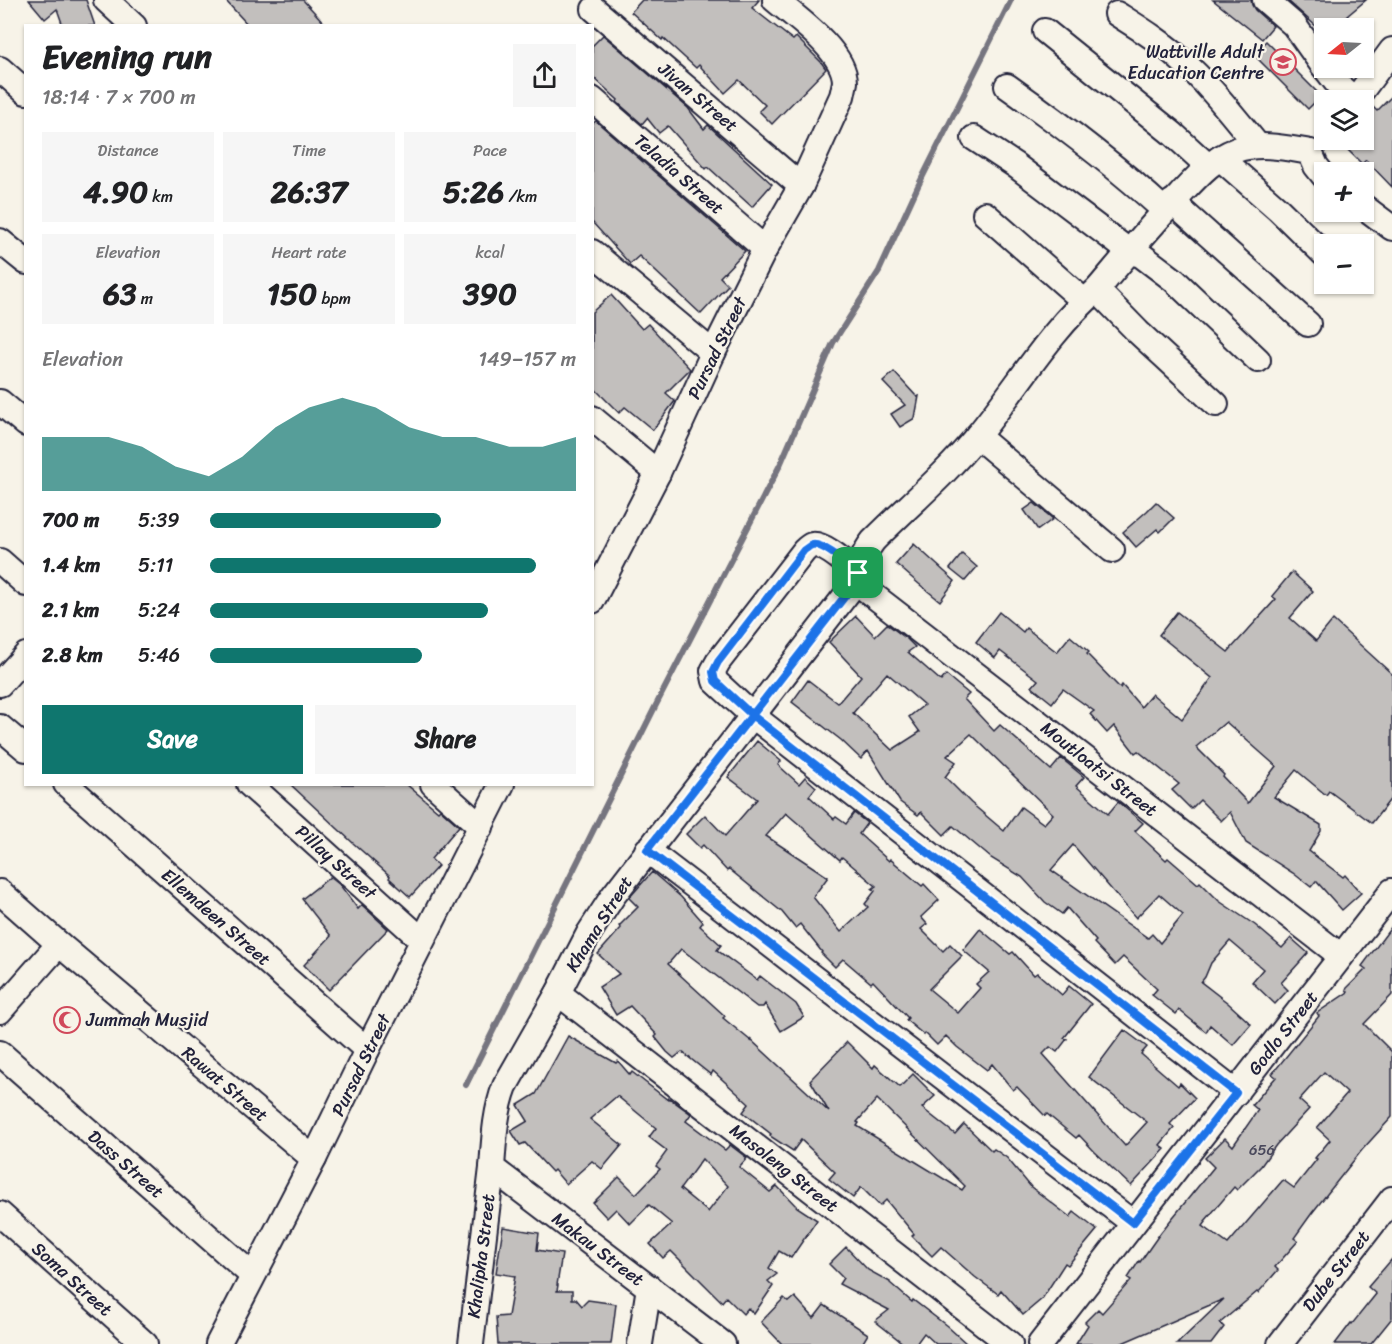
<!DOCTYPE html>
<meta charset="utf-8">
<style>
body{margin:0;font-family:Sriracha,sans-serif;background:#f6f6f6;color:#202124;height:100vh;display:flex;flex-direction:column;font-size:22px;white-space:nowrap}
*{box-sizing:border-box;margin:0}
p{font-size:20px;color:#757577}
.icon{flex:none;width:33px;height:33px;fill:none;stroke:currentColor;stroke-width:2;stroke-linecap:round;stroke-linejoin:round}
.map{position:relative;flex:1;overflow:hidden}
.sheet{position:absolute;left:24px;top:24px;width:570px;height:762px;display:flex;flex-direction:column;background:#fff;border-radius:0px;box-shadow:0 2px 4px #0004}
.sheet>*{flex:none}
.needle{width:39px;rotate:252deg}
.controls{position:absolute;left:1314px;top:18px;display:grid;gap:12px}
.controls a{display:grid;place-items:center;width:60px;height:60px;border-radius:0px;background:#fff;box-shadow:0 2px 4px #0004;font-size:30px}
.pin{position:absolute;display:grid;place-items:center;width:51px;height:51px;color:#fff;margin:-26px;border-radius:12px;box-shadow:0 3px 9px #0006}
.round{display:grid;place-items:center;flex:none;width:63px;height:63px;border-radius:0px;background:#f6f6f6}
.headline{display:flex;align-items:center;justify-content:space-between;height:102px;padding:0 18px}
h1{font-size:33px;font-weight:700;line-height:45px}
.stats{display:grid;grid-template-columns:repeat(3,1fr);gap:9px;height:102px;padding:6px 18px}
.stats div{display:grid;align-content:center;border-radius:0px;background:#f6f6f6;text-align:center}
.stats b{font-size:30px;font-weight:700}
.stats small{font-size:16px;font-weight:400}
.stats p{font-size:16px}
.chart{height:168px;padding:12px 18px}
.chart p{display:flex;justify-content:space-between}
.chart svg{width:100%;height:108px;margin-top:6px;fill:#0f766e;opacity:.7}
.button{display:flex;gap:12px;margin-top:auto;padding:12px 18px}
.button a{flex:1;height:69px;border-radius:0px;background:#0f766e;color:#fff;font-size:24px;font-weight:700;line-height:69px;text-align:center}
.button a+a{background:#f6f6f6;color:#202124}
ul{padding:0 18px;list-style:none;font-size:20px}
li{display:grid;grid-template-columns:96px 72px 1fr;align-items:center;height:45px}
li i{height:15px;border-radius:8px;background:#0f766e}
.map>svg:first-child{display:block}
</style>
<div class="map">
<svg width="1392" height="1344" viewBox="0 0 1392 1344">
<rect width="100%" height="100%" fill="#f7f3e8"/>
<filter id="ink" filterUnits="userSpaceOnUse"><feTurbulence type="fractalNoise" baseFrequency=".0167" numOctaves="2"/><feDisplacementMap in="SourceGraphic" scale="12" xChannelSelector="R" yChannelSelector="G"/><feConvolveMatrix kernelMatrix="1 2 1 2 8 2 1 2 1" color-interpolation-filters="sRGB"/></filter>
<g filter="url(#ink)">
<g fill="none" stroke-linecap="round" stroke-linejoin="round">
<!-- stream -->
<polyline stroke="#76747f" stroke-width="6" points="466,1085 655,707 780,465 833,343 879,271 918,186 1011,0"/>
</g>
<!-- building -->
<g fill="#c2bfbd" stroke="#22223b" stroke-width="1.5" fill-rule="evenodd">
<polygon points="29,0 86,0 95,26 63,26 57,9 45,19"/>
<polygon points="225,0 303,0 327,26 249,26"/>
<polygon points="642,0 759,0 752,8 793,40 796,37 821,62 826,69 772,124 759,111 765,105 739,80 725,93 699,65 696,68 663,38 662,40 631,12"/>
<polygon points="1213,0 1251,0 1252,5 1255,10 1273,26 1262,39"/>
<polygon points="1287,0 1366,0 1347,16 1361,28 1318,28"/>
<polygon points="603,35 688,108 704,129 708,125 772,184 752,207 708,167 706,169 668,126 659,133 647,118 642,124 617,102 618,100 592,76 592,46"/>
<polygon points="1266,41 1321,96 1308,109 1253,54"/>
<polygon points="1392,96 1392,187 1366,160 1362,164 1348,150 1359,140 1364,140 1364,135 1372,127 1364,118 1364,116 1373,107 1377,111"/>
<polygon points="596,121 745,251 720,277 728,285 701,314 639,256 630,264 592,222 592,124"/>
<polygon points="611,295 642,329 648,324 690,369 666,393 675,401 653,430 625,407 619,413 592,386 592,312"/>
<polygon points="894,372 917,397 919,396 915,418 900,427 891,414 905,405 883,382"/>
<polygon points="1156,502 1174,518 1160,532 1157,529 1136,547 1123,532 1147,511"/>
<polygon points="1034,503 1053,519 1038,530 1024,510"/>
<polygon points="914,544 955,581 940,601 919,584 896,564"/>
<polygon points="962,554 977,567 965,581 950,569"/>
<path d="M1292,572l21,19 -23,27 26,23 17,-21 59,54v123l-20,26 -43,-32 -3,4 -30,-25 -22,27 47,28v6l-12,20 34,26 2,-2 16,18 -19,17 -26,-29 -5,6 -18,-14 -47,-30 -16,-31 -9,9 -21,-21 -9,9 -19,-19 7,-6 -41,-33 -3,2 -21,-27 -7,7 -17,-19 4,-3 -31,-22 -11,14 -20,-16 6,-7 -38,-29 -5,7 -19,-16 23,-30 24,20 3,-4 31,24 13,-16 19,16 -2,2 33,34 2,-3 19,22 11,-13 30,25 30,-41 -53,-43 18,-23 51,40 48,-53 -4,-3zM1226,722l50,44 -28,37 -25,-26 1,-2 -28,-28z"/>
<path d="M856,616l19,20 12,-12 20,15 8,8 -7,5 33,29 5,-6 23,19 -5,5 30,32 6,-6 51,45 10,-12 23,19 -8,9 32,28 10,-12 25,21 -8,8 31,29 2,-2 30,26 2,-2 19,19 36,24 27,23 9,-10 17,15 -27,30 7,7 -13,14 -23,-22 11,-13 -33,-28 -19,22 -6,14 -4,5 27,21 23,21 -18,21 -23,-20 -4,7 -27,-22 -3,4 -24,-19 5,-6 -34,-32 -8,8 -21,-22 2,-2 -29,-33 -5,6 -17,-12 -23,-25 -31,-19 -38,-32 -9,9 -23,-23 -3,3 -18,-13 -32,-51 -7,8 -20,-19 -49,-38 16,-22 30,23 23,-27 -32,-34zM887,673l37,32 -15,12 11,15 -28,18 -39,-37zM971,734l82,80 -9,10 -23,-17 -17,24 -33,-28 -26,-26 11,-15 -9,-6zM1073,845l63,73 23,-24 24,21 -23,28 -8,-9 -4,4 -97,-68z"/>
<path d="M757,741l24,20 -3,4 21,19 6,-7 11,10 -7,9 25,23 2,-2 10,7 8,-11 13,10 -8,11 30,27 1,-2 32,27 2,-2 15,16 -18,17 6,7 -6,5 22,22 7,-7 12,12 -33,33 29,24 22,-25 -4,-4 13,-12 -26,-22 17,-21 30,25 3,-2 21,23 3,-2 25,22 7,-9 22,18 -27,34 3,1 -10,13 -7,-5 -7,7 82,92 22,-24 -58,-45 35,-47 23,17 -6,7 37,32 2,-3 15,15 -25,26 4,4 -14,17 5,4 -34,37 -36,-34 -16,-17 -3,3 -29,-24 -2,2 -28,-29 -4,3 -21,-26 -5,6 -30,-23 -11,-11 -9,9 -12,-12 -1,2 -18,-15 2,-2 -35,-37 -2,2 -28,-24 -8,8 -14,-14 1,-1 -22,-28 -5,4 -13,-16 -53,-43 -2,2 -24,-26 -3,3 -14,-14 19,-19 20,21 32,-37 -29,-22zM786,813l54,47 2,-3 34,29 -4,3 3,2 -10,13 3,3 -27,25 -28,-35 15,-20 -62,-41z"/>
<polygon points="290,784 406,784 438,811 440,809 459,826 431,859 438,866 410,897 389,878 390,876 353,843"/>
<path d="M652,872l29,25 22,25 -3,4 21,19 -4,5 40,30 3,-4 36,28 8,13 -23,14 -16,-27 -2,3h-6l-76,-58 -13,15 57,52 -2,2 28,23v-1l78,72 -19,-32 37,-38 26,26 2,-3 25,22 13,-13 22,22 -13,12 33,26 9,-10 28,27 2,-2 13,9 24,29 39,30 4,-5 23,18 -29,35 -3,-2 -23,36 -19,16 -22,-25 -3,4 -23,-17 -34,-30 -9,9 -20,-20 2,-2 -28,-34 -6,6 -19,-19 -8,11 -24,-19 6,-7 -34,-32 -8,11 -23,-15 1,-2 -28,-22 6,-8 -36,-33 -2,4 -29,-23 -8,6 -7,-6 -12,-15 2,-2 -27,-29 -14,9 -17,-28 20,-13 -21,-20 23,-26 -2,-2 19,-19 -9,-9zM877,1099l88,87 -3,4 -105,-64 2,-3 -2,-1z"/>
<polygon points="330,877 340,885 358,909 362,905 388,929 329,990 304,965 331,936 302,899"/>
<path d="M1392,926v69l-28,29 28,28v65l-30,33 -50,63 -18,25 4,3 -23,26 3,3 -20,23 -1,-1 -37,31 4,4 -13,17h-34l47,-45 -104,45h-44l12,-19 -3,-3 13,-13 4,4 29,-33 -3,-2 11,-17 1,1 21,-30 53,-65 -9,-9 20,-20 8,8 25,-36 -6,-5 24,-28 -4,-3 47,-58 -2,-3 31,-21 -2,-3 20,-20 -4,-3zM1324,1072l23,21 -30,35 13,12 -15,18 2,1 -23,29 -11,-8 -55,64 -25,-18 3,-4 -1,-1 29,-34 3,3 24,-24 15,-21 33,-36 -10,-9z"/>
<path d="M568,1036l48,27 2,-2 12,14 2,-3 36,28 1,-2 22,16 -5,7 39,29 5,-5 17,13 -8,9 31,25 7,-6 20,21 20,13 -26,38 -12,-7 -10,17 8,6 -9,7 5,5 -19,28 -6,-6 -5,6 -17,-17 -4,5 -51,-51 -8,7 -13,-14 22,-20 -23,-19 -19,19 -14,-15 -9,9 -14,-15 26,-26 17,17 24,-25 -4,-3 11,-15 -18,-14 7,-9 -39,-32 -27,23 32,26 -20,24 -10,-8 -26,23 -12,-14 -2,2 -27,-29 -5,2 -9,-14 17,-10 -10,-16 18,-11zM702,1159l26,27 -20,26 -28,-23z"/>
<polygon points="503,1227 539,1233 537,1250 562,1254 557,1285 558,1285 557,1291 572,1291 572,1299 576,1299 582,1306 588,1300 616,1304 611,1344 498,1344 496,1317 508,1316 515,1276 496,1273"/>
<polygon points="846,1247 868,1270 890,1282 890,1283 912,1302 913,1300 947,1326 967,1344 936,1344 924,1333 916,1344 904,1344 875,1321 889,1310 839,1284 843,1278 829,1264"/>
<polygon points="1392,1259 1392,1318 1371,1344 1335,1344 1351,1323 1352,1324 1376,1294 1368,1287"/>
<polygon points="795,1297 814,1318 824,1305 868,1334 862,1344 782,1344 761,1322 784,1298 789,1302"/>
</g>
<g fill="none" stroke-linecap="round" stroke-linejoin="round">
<defs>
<g id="minor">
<polyline points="106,0 134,26"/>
<polyline points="1265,0 1294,25 1324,67"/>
<polyline points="594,9 801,186"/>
<path d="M1117,14c22,14 45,28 64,46 29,25 52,56 77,86"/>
<polyline points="1045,31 1173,134 1208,166"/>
<polyline points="1325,68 1339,86 1356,100"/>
<polyline points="0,69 26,92"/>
<path d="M1007,86c55,39 108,79 157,124"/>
<polyline points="592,99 765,249"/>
<polyline points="1355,100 1392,50"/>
<polyline points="974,138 1015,165 1130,252 1141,255 1174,280 1258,360"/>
<polyline points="1310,152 1316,166 1324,176"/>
<polyline points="1220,158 1278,209 1324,254"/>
<polyline points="1172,202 1308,324"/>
<polyline points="1364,207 1392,228"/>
<polyline points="985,214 1084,301"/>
<polyline points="0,241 26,262"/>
<polyline points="592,252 713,353"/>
<polyline points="1097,290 1138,332 1216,404"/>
<polyline points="0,402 26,424"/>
<polyline points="592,418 658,473"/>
<polyline points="977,436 1112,550"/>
<polyline points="0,561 26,584"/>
<path d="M858,573c-9,-7 -35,-31 -46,-28 -3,1 -6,4 -8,6l-86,111 -5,9 2,10 38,35 483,377"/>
<polyline points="856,582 1341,956"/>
<path d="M592,601l66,-128 55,-120 52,-104 36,-63 41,-90c1,-4 2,-9 3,-14 0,-30 -48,-64 -70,-82"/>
<polyline points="0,684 26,655"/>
<polyline points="0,727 26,749"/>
<polyline points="66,784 367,1050"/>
<polyline points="249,784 422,940"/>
<polyline points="433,784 481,827"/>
<polyline points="647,850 1133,1223"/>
<polyline points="0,892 59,944 314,1159"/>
<polyline points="558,993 1010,1344"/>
<polyline points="0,1011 59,944"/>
<polyline points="0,1053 252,1275"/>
<polyline points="0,1214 145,1344"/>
<polyline points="218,1344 314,1159 367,1050 502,784"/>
<polyline points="471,1344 492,1168"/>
<polyline points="640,1344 649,1287"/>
<path d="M723,1344l-231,-176c2,-28 3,-56 13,-82l53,-93 31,-60 24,-37 243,-314c4,-17 6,-27 17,-41 35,-35 73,-67 104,-105 40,-48 72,-105 120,-146 27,-32 53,-64 82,-94 17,-18 33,-37 57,-46 24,-8 50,-2 74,2"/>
<polyline points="1040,1344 1392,891"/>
<polyline points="1280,1344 1392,1199"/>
</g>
</defs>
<!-- minor casing -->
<use href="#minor" stroke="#22223b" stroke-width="28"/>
<!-- minor -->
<use href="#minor" stroke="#f7f3e8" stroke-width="24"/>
</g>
</g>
<g fill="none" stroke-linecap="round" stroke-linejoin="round" filter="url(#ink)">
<defs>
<path id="route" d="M858,573l-2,9 -209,268 486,373 103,-130 -483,-377 -38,-35 -2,-9 5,-10 86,-112c2,-1 5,-4 8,-5 11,-3 37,21 46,28"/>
</defs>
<!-- route casing -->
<use href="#route" stroke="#fff" stroke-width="12"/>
<!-- route -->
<use href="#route" stroke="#1a73e8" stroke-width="8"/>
</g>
<!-- icons -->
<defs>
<symbol id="school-ring" viewBox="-11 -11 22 22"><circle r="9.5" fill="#f7f3e8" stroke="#d1495b" stroke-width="1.5"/><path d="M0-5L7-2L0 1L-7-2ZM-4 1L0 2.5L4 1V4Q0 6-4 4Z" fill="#d1495b"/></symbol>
<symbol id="mosque-ring" viewBox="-11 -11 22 22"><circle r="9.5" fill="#f7f3e8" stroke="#d1495b" stroke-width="1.5"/><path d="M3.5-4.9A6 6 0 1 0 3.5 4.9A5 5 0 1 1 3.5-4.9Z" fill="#d1495b"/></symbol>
</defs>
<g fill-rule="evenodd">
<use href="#school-ring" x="1268" y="47" width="30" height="30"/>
<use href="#mosque-ring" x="52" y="1005" width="30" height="30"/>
</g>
<g text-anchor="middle" stroke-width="4.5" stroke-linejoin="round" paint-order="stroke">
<!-- number labels -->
<g font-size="15" fill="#4a495c">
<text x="1262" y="1155">656</text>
</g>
<!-- poi labels -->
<g font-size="18" fill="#22223b" stroke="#f7f3e8" text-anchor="end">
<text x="1264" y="58">Wattville Adult<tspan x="1264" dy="21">Education Centre</tspan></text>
<text x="86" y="1026" text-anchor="start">Jummah Musjid</text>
</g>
<!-- street labels -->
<g font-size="18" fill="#22223b" stroke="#f7f3e8">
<text transform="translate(698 97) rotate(40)" y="6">Jivan Street</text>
<text transform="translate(679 174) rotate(41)" y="6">Teladia Street</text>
<text transform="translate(717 348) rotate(-64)" y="6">Pursad Street</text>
<text transform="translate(1099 769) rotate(38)" y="6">Moutloatsi Street</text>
<text transform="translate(336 862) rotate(42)" y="6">Pillay Street</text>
<text transform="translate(216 917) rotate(41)" y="6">Ellemdeen Street</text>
<text transform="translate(599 924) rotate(-58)" y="6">Khama Street</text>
<text transform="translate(1283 1033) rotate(-52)" y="6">Godlo Street</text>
<text transform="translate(361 1065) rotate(-64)" y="6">Pursad Street</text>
<text transform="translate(225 1084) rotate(40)" y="6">Rawat Street</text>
<text transform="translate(126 1164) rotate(41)" y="6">Dass Street</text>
<text transform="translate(784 1168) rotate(38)" y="6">Masoleng Street</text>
<text transform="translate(598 1249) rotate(37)" y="6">Makau Street</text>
<text transform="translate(481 1256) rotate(-83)" y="6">Khalipha Street</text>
<text transform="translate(1336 1271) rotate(-52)" y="6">Dube Street</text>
<text transform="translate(72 1279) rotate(42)" y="6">Soma Street</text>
</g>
</g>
</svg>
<div class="controls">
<a><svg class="needle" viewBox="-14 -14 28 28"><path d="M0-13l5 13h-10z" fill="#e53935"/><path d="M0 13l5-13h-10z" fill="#757577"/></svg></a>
<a><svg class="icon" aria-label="layers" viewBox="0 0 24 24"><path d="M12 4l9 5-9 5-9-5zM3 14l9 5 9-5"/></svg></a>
<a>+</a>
<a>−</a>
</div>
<div class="pin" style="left:858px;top:573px;background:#1e9e55"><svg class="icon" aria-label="arrive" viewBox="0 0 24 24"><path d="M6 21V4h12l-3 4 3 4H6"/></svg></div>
<section class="sheet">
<div class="headline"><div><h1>Evening run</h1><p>18:14 · 7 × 700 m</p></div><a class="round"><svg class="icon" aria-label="share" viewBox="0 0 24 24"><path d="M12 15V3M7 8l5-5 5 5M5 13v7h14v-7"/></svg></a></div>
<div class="stats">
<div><p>Distance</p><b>4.90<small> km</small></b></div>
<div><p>Time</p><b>26:37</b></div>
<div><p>Pace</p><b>5:26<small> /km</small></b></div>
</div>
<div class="stats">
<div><p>Elevation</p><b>63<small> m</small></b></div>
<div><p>Heart rate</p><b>150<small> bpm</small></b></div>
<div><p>kcal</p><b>390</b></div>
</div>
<div class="chart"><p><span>Elevation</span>149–157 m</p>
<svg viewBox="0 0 160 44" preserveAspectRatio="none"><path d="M0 44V22L10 22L20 22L30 26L40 34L50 38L60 30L70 18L80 10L90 6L100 10L110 18L120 22L130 22L140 26L150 26L160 22V44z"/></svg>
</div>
<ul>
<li><b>700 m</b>5:39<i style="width:63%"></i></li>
<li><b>1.4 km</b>5:11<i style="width:89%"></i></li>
<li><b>2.1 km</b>5:24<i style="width:76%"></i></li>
<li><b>2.8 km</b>5:46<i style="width:58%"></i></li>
</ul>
<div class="button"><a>Save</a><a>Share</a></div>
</section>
</div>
